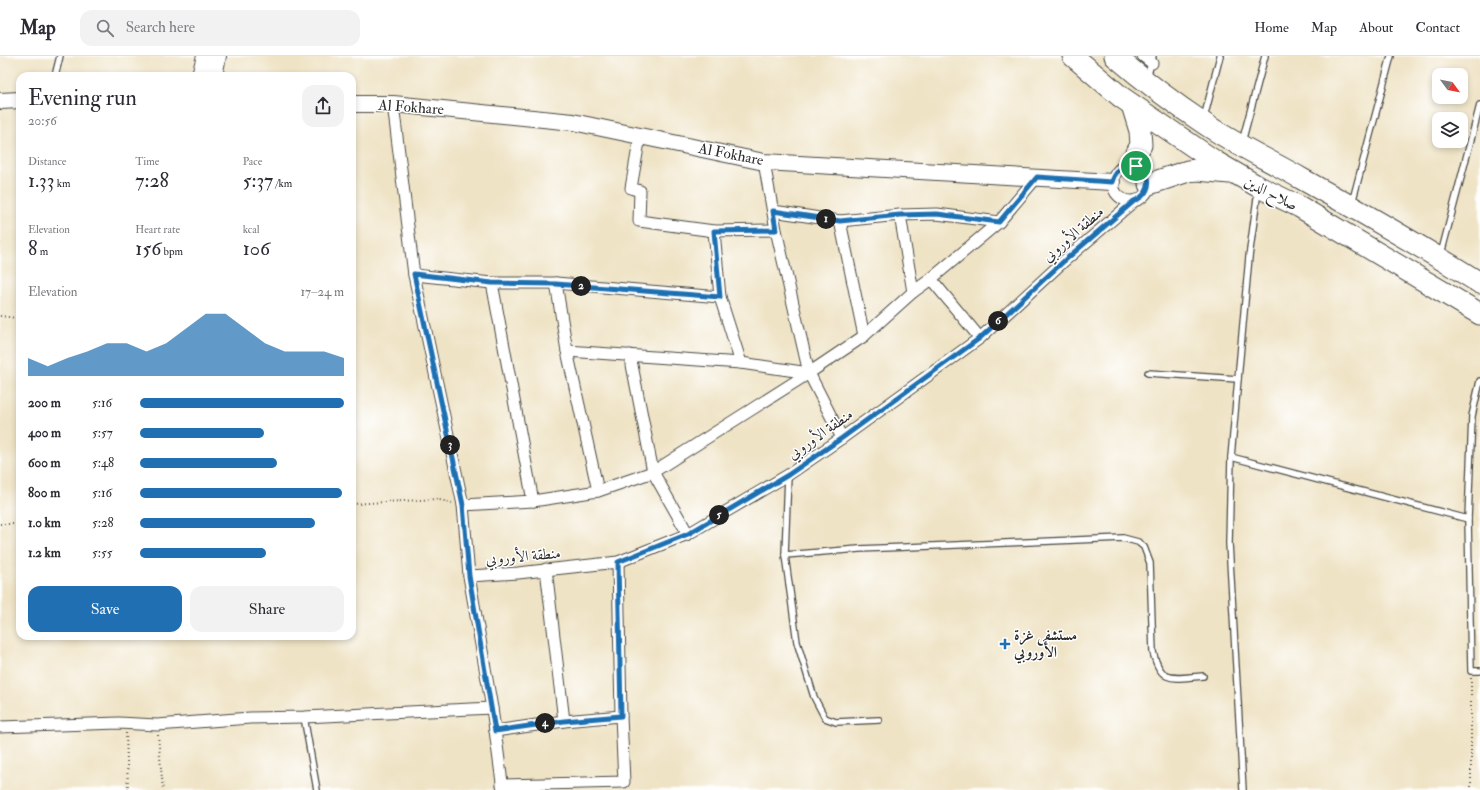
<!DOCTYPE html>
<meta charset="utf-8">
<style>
body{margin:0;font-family:"IM FELL Double Pica",Amiri,serif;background:#f2f2f3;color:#2b2b33;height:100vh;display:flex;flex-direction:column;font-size:15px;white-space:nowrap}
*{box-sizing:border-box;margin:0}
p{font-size:13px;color:#7c7c81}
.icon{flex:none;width:22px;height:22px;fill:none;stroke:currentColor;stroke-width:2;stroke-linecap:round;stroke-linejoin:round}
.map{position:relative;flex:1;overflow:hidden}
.side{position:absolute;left:16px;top:16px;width:340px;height:568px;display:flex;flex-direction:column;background:#fff;border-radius:12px;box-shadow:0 2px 6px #0003}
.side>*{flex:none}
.needle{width:26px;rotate:122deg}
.buttons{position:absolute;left:1432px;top:12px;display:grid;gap:8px}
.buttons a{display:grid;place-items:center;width:36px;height:36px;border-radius:8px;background:#fff;box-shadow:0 2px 6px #0003;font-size:20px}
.pin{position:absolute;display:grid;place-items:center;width:34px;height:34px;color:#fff;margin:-17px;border:2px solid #fff;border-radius:50%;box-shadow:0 1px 4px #0007}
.km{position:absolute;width:20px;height:20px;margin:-10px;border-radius:50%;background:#222;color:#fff;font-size:11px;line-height:20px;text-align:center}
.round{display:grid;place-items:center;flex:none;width:42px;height:42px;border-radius:12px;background:#f2f2f3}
.headline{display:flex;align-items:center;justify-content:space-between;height:68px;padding:0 12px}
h1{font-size:22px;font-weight:600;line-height:30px}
.figures{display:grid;grid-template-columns:repeat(3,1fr);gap:6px;height:68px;padding:4px 12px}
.figures div{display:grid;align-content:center}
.figures b{font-size:20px;font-weight:600}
.figures small{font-size:11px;font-weight:400}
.figures p{font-size:11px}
.chart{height:112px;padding:8px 12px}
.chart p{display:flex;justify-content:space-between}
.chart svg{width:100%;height:72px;margin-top:4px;fill:#1f6fb2;opacity:.7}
.button{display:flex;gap:8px;margin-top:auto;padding:8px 12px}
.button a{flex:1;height:46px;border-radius:12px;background:#1f6fb2;color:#fff;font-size:16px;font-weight:600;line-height:46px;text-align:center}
.button a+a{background:#f2f2f3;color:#2b2b33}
ul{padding:0 12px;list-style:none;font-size:13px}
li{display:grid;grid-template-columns:64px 48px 1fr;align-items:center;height:30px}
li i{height:10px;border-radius:5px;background:#1f6fb2}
header{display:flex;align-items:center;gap:24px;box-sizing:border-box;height:56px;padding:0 20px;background:#fff;border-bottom:1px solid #e1e1e2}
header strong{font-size:19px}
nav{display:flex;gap:22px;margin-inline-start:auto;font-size:14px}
.search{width:280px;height:36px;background:#f2f2f3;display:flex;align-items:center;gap:10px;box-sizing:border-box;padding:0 14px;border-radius:12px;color:#7c7c81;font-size:15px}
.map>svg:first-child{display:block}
</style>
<header>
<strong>Map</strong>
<div class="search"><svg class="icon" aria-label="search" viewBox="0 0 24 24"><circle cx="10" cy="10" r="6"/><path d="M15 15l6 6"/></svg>Search here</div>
<nav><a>Home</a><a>Map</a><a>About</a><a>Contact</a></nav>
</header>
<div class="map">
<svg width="1480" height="734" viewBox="0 0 1480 734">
<rect width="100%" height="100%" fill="#fff"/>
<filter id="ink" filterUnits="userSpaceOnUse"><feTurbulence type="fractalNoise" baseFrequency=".025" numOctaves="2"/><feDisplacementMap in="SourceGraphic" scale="8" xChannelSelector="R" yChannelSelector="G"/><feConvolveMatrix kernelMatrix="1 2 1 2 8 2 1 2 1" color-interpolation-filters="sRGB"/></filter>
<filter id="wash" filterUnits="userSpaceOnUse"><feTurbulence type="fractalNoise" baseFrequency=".012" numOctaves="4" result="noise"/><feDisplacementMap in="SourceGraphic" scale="16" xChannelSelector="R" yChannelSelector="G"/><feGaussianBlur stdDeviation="0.9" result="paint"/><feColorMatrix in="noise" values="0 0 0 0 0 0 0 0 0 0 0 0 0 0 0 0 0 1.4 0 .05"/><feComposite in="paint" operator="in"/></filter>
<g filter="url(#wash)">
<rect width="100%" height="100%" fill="#efe3c5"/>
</g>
<g filter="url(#ink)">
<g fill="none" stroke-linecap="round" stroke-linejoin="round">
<defs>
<g id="lane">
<polyline points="55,20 60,0"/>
<polyline points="1147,22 1153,0"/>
<polyline points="1204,62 1220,0"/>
<polyline points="1242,86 1265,0"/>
<polyline points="1352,147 1391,0"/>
<polyline points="1441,198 1480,49"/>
<polyline points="1148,317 1238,323"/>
<polyline points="1480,325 1472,360 1468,463 1471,615 1480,615"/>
<polyline points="1231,401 1468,463"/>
<path d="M788,419l-3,80 74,-6 264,-11 15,4 6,5 6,16 3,89c8,33 21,26 50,24"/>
<polyline points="785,499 797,586 814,641 825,662 836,666 879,664"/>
<polyline points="304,661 317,734"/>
<polyline points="1243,734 1229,487 1231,401 1249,201 1258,135"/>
</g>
<g id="street">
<polyline points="1143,0 1152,7"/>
<polyline points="393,48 414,219 463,449 469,520 492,652 503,734"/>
<polyline points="640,80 631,132 640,135 639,165 714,175 776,174"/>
<polyline points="764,106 776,174 809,317"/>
<circle cx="1131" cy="127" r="18"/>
<polyline points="773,155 840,165 900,159 937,158 999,166"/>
<polyline points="900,159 913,236"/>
<polyline points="840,165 864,280"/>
<polyline points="414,219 492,227 556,227 720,241 714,175"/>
<polyline points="931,223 980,282"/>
<polyline points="492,227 533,445"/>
<polyline points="556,227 567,295 598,435"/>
<polyline points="720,241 741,307"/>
<polyline points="567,295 741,307 809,317 842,382"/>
<polyline points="630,299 653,416 688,478"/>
<polyline points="463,449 533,445 598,435 653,416 809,317 864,280 913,236 931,223 999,166 1037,121"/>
<polyline points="546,513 564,665"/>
<polyline points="469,520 518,517 618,506 688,478 788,419 842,382 980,282 1064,205 1134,145"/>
<polyline points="0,671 119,667 157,669 250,662 304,661 492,652"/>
<polyline points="495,675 564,665 621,660"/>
<polyline points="502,729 624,726 621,660 618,506"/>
</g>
<g id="secondary">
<polyline points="200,20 205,0"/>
<polyline points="214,20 218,0"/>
<polyline points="0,45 20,44"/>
<polyline points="352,48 393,48 573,66 764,106 1112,126"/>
</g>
<g id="highway">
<polyline points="1073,0 1121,41 1216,106 1259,131 1300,151 1480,258"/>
<path d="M1115,0c28,24 57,46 87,66 32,22 67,38 100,57 60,33 120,68 178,104"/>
<polyline points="1130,109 1141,89 1140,75 1132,49"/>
<polyline points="1149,128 1188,115 1197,114 1230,117"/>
</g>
</defs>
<!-- lane casing -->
<use href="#lane" stroke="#484742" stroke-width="8"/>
<!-- street casing -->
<use href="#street" stroke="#484742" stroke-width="13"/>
<!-- secondary casing -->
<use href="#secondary" stroke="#484742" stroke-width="18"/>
<!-- highway casing -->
<use href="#highway" stroke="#484742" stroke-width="23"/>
<!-- path -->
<g stroke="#484742" stroke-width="2" stroke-dasharray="1 3" stroke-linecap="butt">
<polyline points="0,260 17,262"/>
<polyline points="352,448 436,443 452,447"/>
<polyline points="0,468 20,468"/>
<polyline points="1471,622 1471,734"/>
<polyline points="126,677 128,734"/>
<polyline points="158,679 163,734"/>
</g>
<!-- lane -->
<use href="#lane" stroke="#fff" stroke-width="5.5"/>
<!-- street -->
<use href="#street" stroke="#fff" stroke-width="11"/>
<!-- secondary -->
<use href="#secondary" stroke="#fff" stroke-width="16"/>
<!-- highway -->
<use href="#highway" stroke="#fff" stroke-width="21"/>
</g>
</g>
<g fill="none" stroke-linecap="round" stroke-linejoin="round" filter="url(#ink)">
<defs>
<path id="route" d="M1130,109c23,2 25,28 4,36l-70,60 -84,77 -138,100 -54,37 -100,59 -70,28 3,154 -57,5 -69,10 -26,-155 -6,-71 -49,-231 78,9 64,1 164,13 -6,-66 62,-1 -3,-19 67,10 60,-6 37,-1 62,8 38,-45 75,5c3,-10 8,-15 18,-17z"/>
</defs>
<!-- route casing -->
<use href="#route" stroke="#fff" stroke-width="8"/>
<!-- route -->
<use href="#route" stroke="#1f6fb2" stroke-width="5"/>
</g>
<!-- markers -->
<path fill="#1f6fb2" stroke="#fff" stroke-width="1.5" d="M1003 582h4v4h4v4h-4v4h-4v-4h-4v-4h4z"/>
<g text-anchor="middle" stroke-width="3" stroke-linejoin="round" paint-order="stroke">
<!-- street labels -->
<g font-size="15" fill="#2b2b2b" stroke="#fff">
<text transform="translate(411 51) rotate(4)" y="5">Al Fokhare</text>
<text transform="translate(731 98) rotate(11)" y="5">Al Fokhare</text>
<text transform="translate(1271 137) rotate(27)" y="5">صلاح الدين</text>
<text transform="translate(1073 178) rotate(-41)" y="5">منطقة الأوروبي</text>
<text transform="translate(820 378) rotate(-35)" y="5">منطقة الأوروبي</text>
<text transform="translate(523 500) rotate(-5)" y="5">منطقة الأوروبي</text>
</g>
<!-- poi labels -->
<g font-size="15" font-weight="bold" fill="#2b2b2b" stroke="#fff" text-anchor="start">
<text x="1014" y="584">مستشفى غزة<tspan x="1014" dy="17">الأوروبي</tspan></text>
</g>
</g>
</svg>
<div class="buttons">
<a><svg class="needle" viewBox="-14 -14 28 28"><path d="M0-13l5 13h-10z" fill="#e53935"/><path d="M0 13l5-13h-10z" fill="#7c7c81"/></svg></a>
<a><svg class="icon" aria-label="layers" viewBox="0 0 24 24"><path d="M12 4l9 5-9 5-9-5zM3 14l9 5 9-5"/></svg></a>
</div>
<div class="pin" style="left:1136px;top:110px;background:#1e9e55"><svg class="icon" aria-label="arrive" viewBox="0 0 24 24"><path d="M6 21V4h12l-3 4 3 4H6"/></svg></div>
<b class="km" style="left:826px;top:163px">1</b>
<b class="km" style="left:581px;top:230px">2</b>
<b class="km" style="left:450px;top:389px">3</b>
<b class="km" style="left:545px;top:667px">4</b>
<b class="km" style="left:719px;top:459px">5</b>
<b class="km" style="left:998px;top:265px">6</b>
<section class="side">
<div class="headline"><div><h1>Evening run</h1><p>20:56</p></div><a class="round"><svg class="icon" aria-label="share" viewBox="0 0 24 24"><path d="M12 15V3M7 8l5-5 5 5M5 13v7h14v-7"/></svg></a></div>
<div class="figures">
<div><p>Distance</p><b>1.33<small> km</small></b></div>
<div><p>Time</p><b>7:28</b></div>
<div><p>Pace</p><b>5:37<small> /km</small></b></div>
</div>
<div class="figures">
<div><p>Elevation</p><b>8<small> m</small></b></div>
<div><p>Heart rate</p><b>156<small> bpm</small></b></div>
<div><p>kcal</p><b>106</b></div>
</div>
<div class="chart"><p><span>Elevation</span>17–24 m</p>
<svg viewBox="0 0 160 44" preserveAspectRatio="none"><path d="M0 44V33L10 38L20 33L30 29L40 24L50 24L60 29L70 24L80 15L90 6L100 6L110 15L120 24L130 29L140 29L150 29L160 33V44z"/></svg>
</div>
<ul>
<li><b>200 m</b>5:16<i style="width:100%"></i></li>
<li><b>400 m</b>5:57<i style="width:61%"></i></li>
<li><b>600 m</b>5:48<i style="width:67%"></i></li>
<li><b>800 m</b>5:16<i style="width:99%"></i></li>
<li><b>1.0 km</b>5:28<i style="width:86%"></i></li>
<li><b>1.2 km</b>5:55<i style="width:62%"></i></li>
</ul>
<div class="button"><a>Save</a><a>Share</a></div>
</section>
</div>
